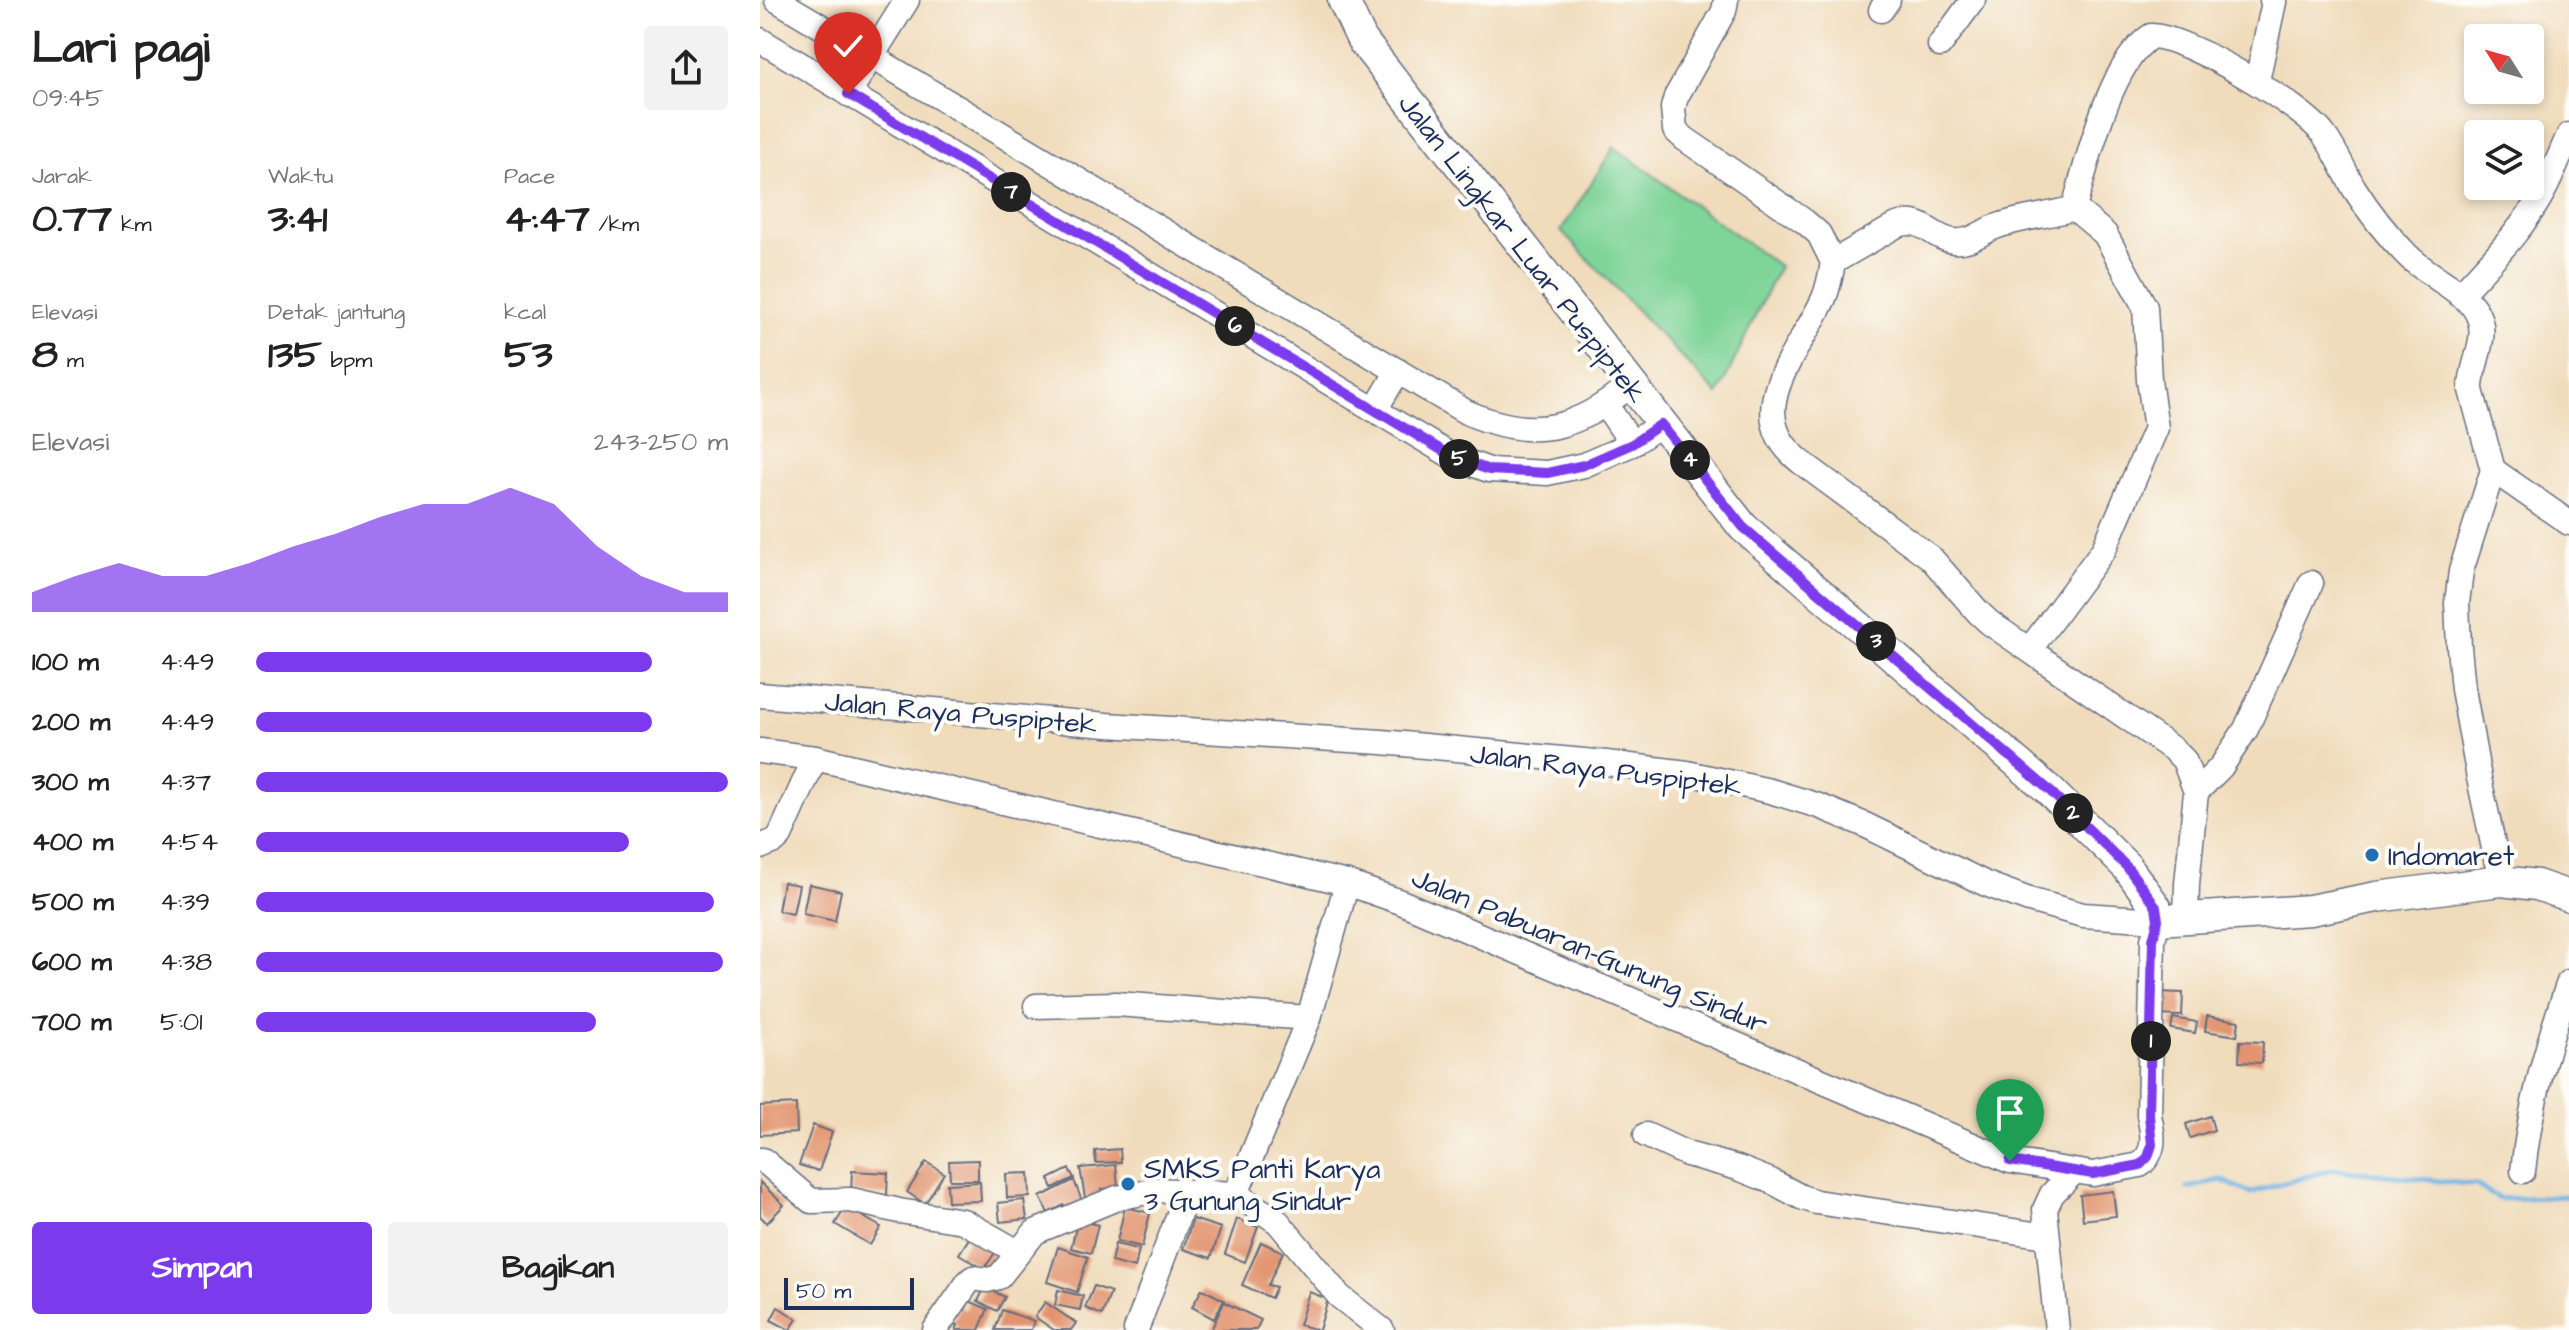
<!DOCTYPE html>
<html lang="id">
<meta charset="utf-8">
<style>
body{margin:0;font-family:"Architects Daughter",sans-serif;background:#f2f2f2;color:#222;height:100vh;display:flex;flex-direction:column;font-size:30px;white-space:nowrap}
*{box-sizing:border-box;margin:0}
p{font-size:26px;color:#767676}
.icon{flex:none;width:44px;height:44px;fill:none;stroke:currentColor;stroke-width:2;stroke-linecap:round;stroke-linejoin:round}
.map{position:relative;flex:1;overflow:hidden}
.panel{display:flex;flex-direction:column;background:#fff;width:760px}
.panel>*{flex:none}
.needle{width:52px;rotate:307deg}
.buttons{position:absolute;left:1704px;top:24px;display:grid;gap:16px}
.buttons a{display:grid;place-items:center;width:80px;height:80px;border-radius:8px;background:#fff;box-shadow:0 4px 12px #0003;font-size:40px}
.scale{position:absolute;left:24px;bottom:20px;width:130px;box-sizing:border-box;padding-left:8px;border:4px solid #1b2f5e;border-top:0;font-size:22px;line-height:28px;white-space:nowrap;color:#1b2f5e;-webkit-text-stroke:6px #fdfcf7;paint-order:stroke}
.pin{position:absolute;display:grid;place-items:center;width:68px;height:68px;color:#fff;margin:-82px -34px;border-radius:50% 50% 50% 0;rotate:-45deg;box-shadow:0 0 8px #0007}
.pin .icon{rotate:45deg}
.km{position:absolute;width:40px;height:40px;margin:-20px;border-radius:50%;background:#222;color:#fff;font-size:22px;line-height:40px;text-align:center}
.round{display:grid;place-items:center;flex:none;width:84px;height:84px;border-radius:8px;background:#f2f2f2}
.headline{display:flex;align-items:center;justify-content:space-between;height:136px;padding:0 32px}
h1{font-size:44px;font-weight:700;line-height:60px}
.figures{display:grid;grid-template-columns:repeat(3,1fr);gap:12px;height:136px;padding:8px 32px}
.figures div{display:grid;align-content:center}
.figures b{font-size:40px;font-weight:700}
.figures small{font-size:22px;font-weight:400}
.figures p{font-size:22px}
.chart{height:224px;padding:16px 32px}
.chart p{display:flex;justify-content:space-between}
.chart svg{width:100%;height:144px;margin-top:8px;fill:#7c3aed;opacity:.7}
.primary-button{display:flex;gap:16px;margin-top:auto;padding:16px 32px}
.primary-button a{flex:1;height:92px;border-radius:8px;background:#7c3aed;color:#fff;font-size:32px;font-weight:700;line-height:92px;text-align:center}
.primary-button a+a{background:#f2f2f2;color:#222}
ul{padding:0 32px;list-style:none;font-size:26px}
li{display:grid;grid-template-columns:128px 96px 1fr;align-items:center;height:60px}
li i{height:20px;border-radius:10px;background:#7c3aed}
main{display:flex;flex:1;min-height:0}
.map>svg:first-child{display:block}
</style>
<main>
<section class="panel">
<div class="headline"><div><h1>Lari pagi</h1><p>09:45</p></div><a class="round"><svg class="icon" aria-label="share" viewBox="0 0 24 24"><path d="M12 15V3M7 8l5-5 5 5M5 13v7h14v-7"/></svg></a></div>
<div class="figures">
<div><p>Jarak</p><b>0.77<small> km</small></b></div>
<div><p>Waktu</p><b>3:41</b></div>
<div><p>Pace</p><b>4:47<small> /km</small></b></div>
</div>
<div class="figures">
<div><p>Elevasi</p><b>8<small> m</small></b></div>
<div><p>Detak jantung</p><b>135<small> bpm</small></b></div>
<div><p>kcal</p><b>53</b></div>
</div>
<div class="chart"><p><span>Elevasi</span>243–250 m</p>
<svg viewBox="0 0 160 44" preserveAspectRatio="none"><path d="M0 44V38L10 33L20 29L30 33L40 33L50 29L60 24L70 20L80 15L90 11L100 11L110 6L120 11L130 24L140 33L150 38L160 38V44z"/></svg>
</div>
<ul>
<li><b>100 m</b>4:49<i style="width:84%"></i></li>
<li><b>200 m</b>4:49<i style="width:84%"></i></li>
<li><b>300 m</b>4:37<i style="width:100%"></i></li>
<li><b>400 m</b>4:54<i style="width:79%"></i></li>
<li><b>500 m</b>4:39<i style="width:97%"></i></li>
<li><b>600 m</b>4:38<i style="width:99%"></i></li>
<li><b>700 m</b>5:01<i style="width:72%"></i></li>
</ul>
<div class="primary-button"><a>Simpan</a><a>Bagikan</a></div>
</section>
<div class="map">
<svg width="1809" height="1330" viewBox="0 0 1809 1330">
<rect width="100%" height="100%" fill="#fdfcf7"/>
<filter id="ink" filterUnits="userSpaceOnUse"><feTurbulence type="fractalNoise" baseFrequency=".0125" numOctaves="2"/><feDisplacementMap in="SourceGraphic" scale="16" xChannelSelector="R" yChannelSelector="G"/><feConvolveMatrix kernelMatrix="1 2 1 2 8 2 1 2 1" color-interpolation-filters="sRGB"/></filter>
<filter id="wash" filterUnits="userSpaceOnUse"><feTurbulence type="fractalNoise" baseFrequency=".006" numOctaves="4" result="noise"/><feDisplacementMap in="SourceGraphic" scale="32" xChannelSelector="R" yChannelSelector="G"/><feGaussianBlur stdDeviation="1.8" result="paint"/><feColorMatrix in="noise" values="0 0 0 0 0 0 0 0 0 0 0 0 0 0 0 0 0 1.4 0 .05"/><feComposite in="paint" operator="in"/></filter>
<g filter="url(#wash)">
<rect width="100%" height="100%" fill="#f0dcbb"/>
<!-- green -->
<polygon fill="#7fd498" stroke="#4d827b" stroke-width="2" points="854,147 1019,266 958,395 801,231"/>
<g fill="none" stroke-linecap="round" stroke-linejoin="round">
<!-- stream -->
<polyline stroke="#6cb2e3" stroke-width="5" points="1428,1188 1461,1180 1490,1193 1573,1169 1716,1185 1740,1199 1809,1196"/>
</g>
<g id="blocks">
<!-- building -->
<g fill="#e2946f">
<polygon points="23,882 39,885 33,914 18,911"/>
<polygon points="49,884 81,891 75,921 43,914"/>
<polygon points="1396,992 1423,993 1422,1016 1396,1015"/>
<polygon points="1447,1016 1479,1021 1477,1036 1445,1031"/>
<polygon points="1413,1018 1437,1022 1435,1033 1411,1029"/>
<polygon points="1480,1041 1503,1042 1502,1063 1479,1062"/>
<polygon points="36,1104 37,1133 0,1135 0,1106"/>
<polygon points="1450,1116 1454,1130 1430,1138 1426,1124"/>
<polygon points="53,1125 72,1132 59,1171 39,1165"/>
<polygon points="360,1149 361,1162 336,1163 335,1151"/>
<polygon points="218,1160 218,1180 190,1180 189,1161"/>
<polygon points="166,1162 184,1173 165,1204 147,1192"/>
<polygon points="356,1165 358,1187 341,1189 342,1196 325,1198 320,1168"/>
<polygon points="309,1169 314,1178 293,1188 289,1179"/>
<polygon points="92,1171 128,1173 127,1195 91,1192"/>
<polygon points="269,1173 270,1197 247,1198 246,1174"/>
<polygon points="314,1180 323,1204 307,1212 304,1205 288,1213 280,1197"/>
<polygon points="0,1182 24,1205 7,1223 0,1216"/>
<polygon points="220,1182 221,1201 188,1202 187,1184"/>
<polygon points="1353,1191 1356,1216 1323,1220 1320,1195"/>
<polygon points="264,1200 267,1219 240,1222 238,1203"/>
<polygon points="86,1207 121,1227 110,1245 75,1224"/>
<polygon points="365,1207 390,1213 382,1247 357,1241"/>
<polygon points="433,1219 461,1228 451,1258 423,1249"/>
<polygon points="477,1219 498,1227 485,1262 465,1254"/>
<polygon points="318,1220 338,1225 331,1253 311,1248"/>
<polygon points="215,1229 240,1245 224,1269 199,1254"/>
<polygon points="501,1242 523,1252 508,1285 516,1287 511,1298 482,1285"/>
<polygon points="355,1244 379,1249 375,1268 351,1262"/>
<polygon points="298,1247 328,1257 317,1292 287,1282"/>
<polygon points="334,1286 351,1292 342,1315 325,1308"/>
<polygon points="225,1287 245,1297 237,1311 218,1301"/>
<polygon points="442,1289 464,1300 454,1319 432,1307"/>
<polygon points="298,1290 323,1296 320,1310 295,1305"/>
<polygon points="549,1292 568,1299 559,1330 539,1325"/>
<polygon points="209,1301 228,1309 219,1330 196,1330 198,1325 193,1323 200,1307 205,1310"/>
<polygon points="285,1302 316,1323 311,1330 294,1330 275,1317"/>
<polygon points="464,1302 501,1320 496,1330 451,1330"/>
<polygon points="18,1307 37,1319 30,1330 11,1320"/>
<polygon points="242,1310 274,1321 271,1330 235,1330"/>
</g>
</g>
</g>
<g filter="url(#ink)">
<use href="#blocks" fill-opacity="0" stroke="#666c7f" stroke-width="2"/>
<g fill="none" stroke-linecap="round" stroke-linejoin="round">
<defs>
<g id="minor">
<path d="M17,0l689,412c66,29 110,19 164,-27"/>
<path d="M966,0l-2,11 -48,86 -3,11 2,22 10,9 119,82 15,13 14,28c-2,12 -4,24 -9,36 -24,54 -87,114 -23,164l130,96 48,55 11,10 184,127 10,10 12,32 -9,92 -1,35"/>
<polyline points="1121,10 1128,0"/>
<polyline points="0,40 693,457 729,470 787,473 824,465 872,444 901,424"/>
<polyline points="1180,45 1213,0"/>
<polyline points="1497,81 1514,2 1512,0"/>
<polyline points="88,94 147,0"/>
<path d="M1073,262l64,-37c27,-9 33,13 57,16 16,2 28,-9 41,-14 26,-10 54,-11 79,-19 14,-48 35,-144 77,-172 33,-1 154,71 173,99 12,16 20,36 30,53 15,24 33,47 53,67 18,19 54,34 67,53 19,27 -4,55 -3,82l22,80 -32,101 -4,32 2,44 4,42 16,89 22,103"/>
<path d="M1700,295c29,-32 62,-64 83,-103 10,-18 17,-38 26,-57"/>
<polyline points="846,405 872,444"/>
<polyline points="615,410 638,371"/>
<polyline points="1733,470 1809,523"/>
<polyline points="1270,649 1344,549 1396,428 1389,380 1385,307 1345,234 1314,208"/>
<path d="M0,695l347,30 275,17 224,21 81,10 83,18 49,15 44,18 123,60 43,16 54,15 75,5 -5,20 -4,175c4,19 8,36 -9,50l-47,9 -83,-13 -609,-259 -54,-19 -532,-125 -55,-7"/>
<polyline points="1436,792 1461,767 1486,729 1551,583"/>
<polyline points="0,847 15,841 20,836 55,758"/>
<polyline points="276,1006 356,1004 549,1018"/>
<polyline points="886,1135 927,1154 978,1168 1011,1181 1041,1197 1056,1202 1287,1236"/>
<polyline points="0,1160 3,1160 51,1201 91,1200 139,1211 203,1221 258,1252"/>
<path d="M1763,1171c7,-66 24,-126 46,-189"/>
<polyline points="476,1194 549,1018 587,883"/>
<polyline points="175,1330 209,1281 213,1278 228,1280 239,1277 275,1232 357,1198 397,1190 476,1194 518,1222 579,1296 622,1330"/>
<polyline points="376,1330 427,1193"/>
<polyline points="1297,1330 1285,1209 1292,1194 1314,1172"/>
</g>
<polyline id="major" points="583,0 602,40 983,527 1289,790 1367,867 1396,907 1398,920 1550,910 1617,897 1741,881 1777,885 1809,896"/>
</defs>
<!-- minor casing -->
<use href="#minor" stroke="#666c7f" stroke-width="27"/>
<!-- major casing -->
<use href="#major" stroke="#666c7f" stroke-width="33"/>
<!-- minor -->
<use href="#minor" stroke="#fff" stroke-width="24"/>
<!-- major -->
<use href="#major" stroke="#fff" stroke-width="30"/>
</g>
</g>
<g fill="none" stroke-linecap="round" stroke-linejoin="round" filter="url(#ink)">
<defs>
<polyline id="route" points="88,94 693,457 729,470 787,473 824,465 872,444 901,424 983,527 1289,790 1367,867 1391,899 1396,907 1398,920 1393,940 1389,1115 1392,1145 1388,1157 1380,1165 1333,1174 1250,1161"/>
</defs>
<!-- route casing -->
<use href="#route" stroke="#fff" stroke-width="16"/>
<!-- route -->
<use href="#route" stroke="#7c3aed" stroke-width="10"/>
</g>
<!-- markers -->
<g fill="#1f6fb2" stroke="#fdfcf7" stroke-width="3">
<circle cx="1612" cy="855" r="8"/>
<circle cx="368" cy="1184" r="8"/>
</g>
<g text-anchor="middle" stroke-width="8" stroke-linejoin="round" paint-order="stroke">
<!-- street labels -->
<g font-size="28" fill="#1b2f5e" stroke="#fdfcf7">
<text transform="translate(763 248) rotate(52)" y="10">Jalan Lingkar Luar Puspiptek</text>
<text transform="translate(201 712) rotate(5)" y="10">Jalan Raya Puspiptek</text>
<text transform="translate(846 769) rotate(7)" y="10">Jalan Raya Puspiptek</text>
<text transform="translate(830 950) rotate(23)" y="10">Jalan Pabuaran–Gunung Sindur</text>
</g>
<!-- poi labels -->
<g font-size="28" fill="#1b2f5e" stroke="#fdfcf7" text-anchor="start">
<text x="1628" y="865">Indomaret</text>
<text x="384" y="1178">SMKS Panti Karya<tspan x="384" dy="32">3 Gunung Sindur</tspan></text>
</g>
</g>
</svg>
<div class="buttons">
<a><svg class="needle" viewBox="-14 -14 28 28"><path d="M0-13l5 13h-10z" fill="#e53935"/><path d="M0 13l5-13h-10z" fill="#767676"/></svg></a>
<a><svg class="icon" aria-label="layers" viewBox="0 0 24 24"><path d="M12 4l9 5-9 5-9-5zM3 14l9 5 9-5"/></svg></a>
</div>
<div class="scale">50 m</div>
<div class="pin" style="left:1250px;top:1161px;background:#1e9e55"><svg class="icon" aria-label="arrive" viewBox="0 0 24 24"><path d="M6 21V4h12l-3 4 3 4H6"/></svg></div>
<div class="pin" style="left:88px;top:94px;background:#d93025"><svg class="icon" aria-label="check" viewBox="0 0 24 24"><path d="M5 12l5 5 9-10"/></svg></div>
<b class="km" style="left:1391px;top:1041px">1</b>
<b class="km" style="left:1313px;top:813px">2</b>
<b class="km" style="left:1116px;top:641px">3</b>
<b class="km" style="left:930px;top:460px">4</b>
<b class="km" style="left:699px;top:459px">5</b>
<b class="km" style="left:475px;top:326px">6</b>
<b class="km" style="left:251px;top:192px">7</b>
</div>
</main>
